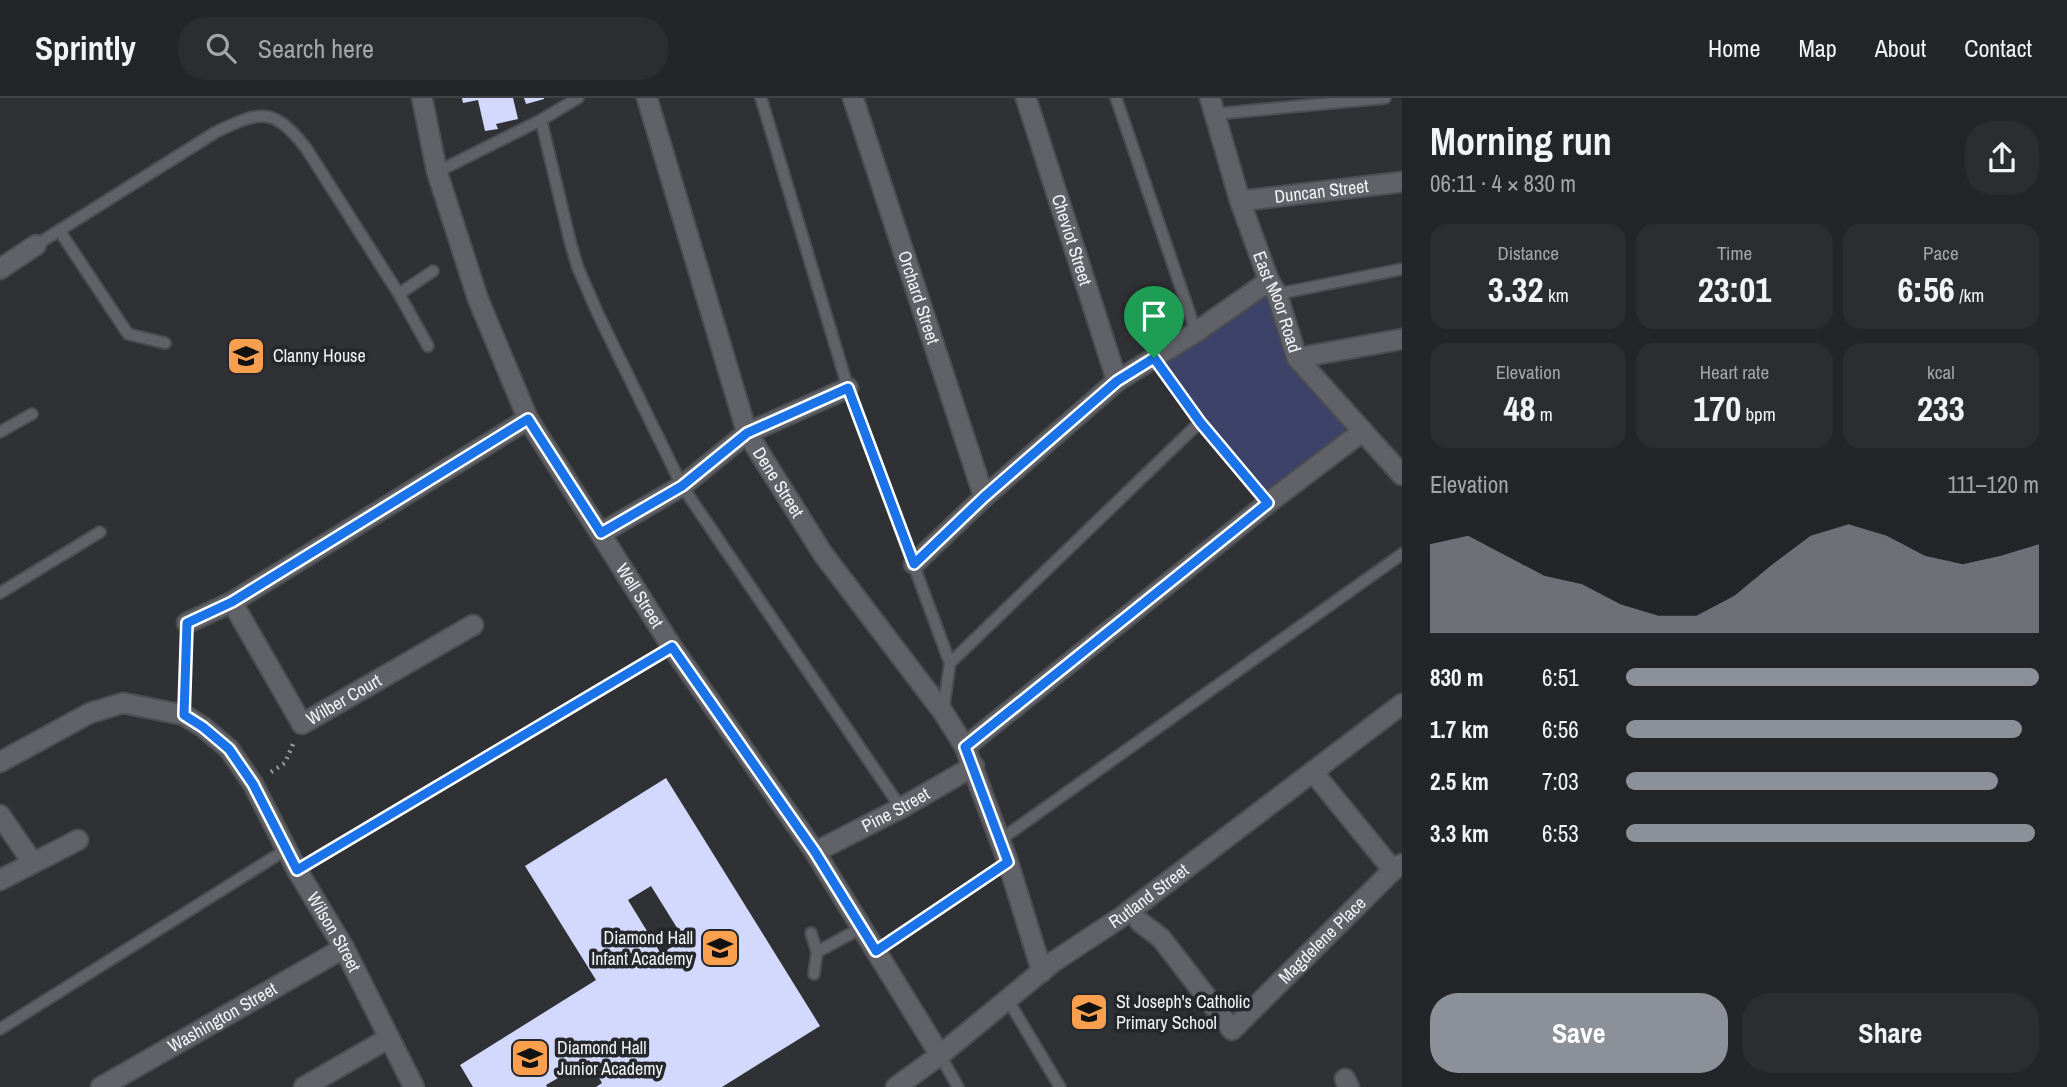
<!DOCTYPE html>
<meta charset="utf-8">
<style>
body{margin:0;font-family:"Archivo Narrow",sans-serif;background:#2c2d30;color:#f1f3f6;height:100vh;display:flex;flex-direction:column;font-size:26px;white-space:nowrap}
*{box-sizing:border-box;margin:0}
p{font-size:23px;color:#a3a5a8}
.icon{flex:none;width:38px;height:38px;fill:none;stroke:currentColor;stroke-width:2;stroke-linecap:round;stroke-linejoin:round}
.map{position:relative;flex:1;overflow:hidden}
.drawer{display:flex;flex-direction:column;background:#242528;width:665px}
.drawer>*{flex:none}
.pin{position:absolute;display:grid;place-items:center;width:60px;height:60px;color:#fff;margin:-72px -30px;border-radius:50% 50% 50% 0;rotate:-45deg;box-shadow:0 0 7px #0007}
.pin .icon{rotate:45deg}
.round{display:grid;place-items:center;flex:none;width:74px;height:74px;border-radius:28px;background:#2c2d30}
.head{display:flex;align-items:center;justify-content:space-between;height:119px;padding:0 28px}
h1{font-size:38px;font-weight:700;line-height:52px}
.metrics{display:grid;grid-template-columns:repeat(3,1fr);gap:10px;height:119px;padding:7px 28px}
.metrics div{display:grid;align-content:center;border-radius:18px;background:#2c2d30;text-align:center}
.metrics b{font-size:35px;font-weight:700}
.metrics small{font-size:19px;font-weight:400}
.metrics p{font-size:19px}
.chart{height:196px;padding:14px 28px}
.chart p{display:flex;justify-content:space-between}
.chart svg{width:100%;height:126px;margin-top:7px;fill:#8c9099;opacity:.7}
.button{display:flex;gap:14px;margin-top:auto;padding:14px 28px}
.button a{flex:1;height:80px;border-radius:28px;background:#8c9099;color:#fff;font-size:28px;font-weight:700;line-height:80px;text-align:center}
.button a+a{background:#2c2d30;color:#f1f3f6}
ul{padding:0 28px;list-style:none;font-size:23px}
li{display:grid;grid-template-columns:112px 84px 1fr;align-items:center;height:52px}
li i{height:18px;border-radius:9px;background:#8c9099}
header{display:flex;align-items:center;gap:42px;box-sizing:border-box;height:98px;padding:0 35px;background:#242528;border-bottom:2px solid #414245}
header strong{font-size:33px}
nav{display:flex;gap:38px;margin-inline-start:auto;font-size:24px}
.search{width:490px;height:63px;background:#2c2d30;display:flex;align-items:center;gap:18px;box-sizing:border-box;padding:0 24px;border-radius:28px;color:#a3a5a8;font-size:26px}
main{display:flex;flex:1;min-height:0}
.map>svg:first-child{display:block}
</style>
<header>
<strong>Sprintly</strong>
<div class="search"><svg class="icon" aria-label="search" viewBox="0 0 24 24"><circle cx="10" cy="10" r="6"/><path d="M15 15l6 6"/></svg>Search here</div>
<nav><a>Home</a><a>Map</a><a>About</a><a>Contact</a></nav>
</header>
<main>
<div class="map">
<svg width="1402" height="989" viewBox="0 0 1402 989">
<rect width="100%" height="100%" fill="#303135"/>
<!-- green -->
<polygon fill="#3d4368" points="1269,183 1297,260 1363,333 1268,405 1154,260"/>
<!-- building -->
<g fill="#d2d9fd" fill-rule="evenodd">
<polygon points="462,0 513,0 518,21 496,26 498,31 485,33 478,2 463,5"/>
<polygon points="524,0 544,0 544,1 526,6"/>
<path d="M666,680l154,248 -98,61h-126l6,-4 -13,-23 -43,25 1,2h-74l-13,-22 136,-85 -71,-114zM651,788l33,53 -23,15 -33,-54z"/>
</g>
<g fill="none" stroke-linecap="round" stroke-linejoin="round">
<defs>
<g id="service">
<polyline points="761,0 848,290 950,565 943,614"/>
<polyline points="1116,0 1196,234"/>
<polyline points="1215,16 1385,0"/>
<polyline points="541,22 571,147 578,170 598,216 682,388 901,710"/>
<polyline points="437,74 541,22 578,0"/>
<polyline points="59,132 128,236 165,245"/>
<path d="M36,147l180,-113c44,-21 57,-26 90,16l93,146 29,52"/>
<polyline points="399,196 433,173"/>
<polyline points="1277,196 1402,171"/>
<polyline points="1154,260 1200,324 1268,405"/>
<polyline points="0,334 32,316"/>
<polyline points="0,495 100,434"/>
<polyline points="950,565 1200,324"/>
<polyline points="1000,742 1402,456"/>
<polyline points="811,835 817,854 814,876"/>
<polyline points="876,853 1008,764"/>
<polyline points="817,854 861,830"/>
<polyline points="1008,902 1060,989"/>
<polyline points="0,931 287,751"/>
<polyline points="940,957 958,989"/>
</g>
<g id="minor">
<path id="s1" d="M422,0l15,74 41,127 50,120 144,228 143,205 125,203"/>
<path id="s2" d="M647,0l100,335 76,121 120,158 22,35 43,115 34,110"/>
<path id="s3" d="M853,0l131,399"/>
<path id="s4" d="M1026,0l91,283"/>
<path id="s5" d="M1210,0l30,103 29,80 8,13 20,64 105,117"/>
<path id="s6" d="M1240,103l162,-19"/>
<polyline points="0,171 36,147"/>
<polyline points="1297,260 1402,241"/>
<polyline points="601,435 682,388 747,335 848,290"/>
<polyline points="914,466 984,399 1117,283 1196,234 1269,183"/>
<path id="s7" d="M232,504l70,122 171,-99"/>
<polyline points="187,525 232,504 528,321"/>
<polyline points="965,649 1268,405 1363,333"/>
<path id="s8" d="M0,664l90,-49 33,-10 61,12 19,12 26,22 24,35 44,86 47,78 70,139"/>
<polyline points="1313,674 1393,772"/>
<polyline points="0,717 33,765"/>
<path id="s9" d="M815,754l86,-44 73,-42"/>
<polyline points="0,782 78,742"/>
<path id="s10" d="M1140,824l21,16 71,92 161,-160 9,-6"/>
<polyline points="1345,981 1349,989"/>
<path id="s11" d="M101,989l243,-139"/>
<polyline points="304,989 389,940"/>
<path id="s12" d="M896,989l44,-32 113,-93 70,-46 279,-212"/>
</g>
</defs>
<!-- service casing -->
<use href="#service" stroke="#4c4d51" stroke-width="14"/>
<!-- minor casing -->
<use href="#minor" stroke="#4c4d51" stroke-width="23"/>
<!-- path -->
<g stroke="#98999c" stroke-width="4.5" stroke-dasharray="2 5" stroke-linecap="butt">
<polyline points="185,594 186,547"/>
<polyline points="271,674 285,665 293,646"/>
<polyline points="316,761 654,559"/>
</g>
<!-- service -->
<use href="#service" stroke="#616267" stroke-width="10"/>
<!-- minor -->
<use href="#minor" stroke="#616267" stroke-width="19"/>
</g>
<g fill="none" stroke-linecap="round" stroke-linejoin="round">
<defs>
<polygon id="route" points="1154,260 1200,324 1268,405 965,649 1008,764 876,853 815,754 672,549 297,772 253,686 229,651 203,629 184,617 187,525 232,504 528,321 601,435 682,388 747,335 848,290 914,466 984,399 1117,283"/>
</defs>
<!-- route casing -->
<use href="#route" stroke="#fff" stroke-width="14"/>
<!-- route -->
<use href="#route" stroke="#1a73e8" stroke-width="9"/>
</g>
<!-- icons -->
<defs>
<symbol id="university-square" viewBox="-11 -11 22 22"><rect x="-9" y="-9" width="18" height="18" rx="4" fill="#fa9f4e" stroke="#26272b"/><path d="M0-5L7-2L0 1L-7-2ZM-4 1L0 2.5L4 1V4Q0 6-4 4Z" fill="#111"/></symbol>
<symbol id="school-square" viewBox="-11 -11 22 22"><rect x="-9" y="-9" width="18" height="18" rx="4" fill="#fa9f4e" stroke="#26272b"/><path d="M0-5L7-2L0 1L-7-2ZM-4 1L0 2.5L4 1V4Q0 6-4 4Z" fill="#111"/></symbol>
</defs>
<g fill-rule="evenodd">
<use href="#university-square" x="224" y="236" width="44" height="44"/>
<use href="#school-square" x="698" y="828" width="44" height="44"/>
<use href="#school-square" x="1067" y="892" width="44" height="44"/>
<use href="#school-square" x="508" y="938" width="44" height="44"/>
</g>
<g text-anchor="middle" stroke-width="7" stroke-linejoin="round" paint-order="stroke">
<!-- street labels -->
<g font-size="18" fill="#f2f3f5" stroke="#26272b">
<text dy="6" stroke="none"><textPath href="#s6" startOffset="82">Duncan Street</textPath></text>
<text dy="6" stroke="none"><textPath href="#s4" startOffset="149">Cheviot Street</textPath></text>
<text dy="6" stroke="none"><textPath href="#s3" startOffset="210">Orchard Street</textPath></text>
<text dy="6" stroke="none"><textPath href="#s5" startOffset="215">East Moor Road</textPath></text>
<text dy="6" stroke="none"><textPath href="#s2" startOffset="408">Dene Street</textPath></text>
<text dy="6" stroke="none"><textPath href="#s1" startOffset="548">Well Street</textPath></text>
<text dy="6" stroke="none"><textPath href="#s7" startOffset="189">Wilber Court</textPath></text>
<text dy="6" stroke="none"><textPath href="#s9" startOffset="91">Pine Street</textPath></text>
<text dy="6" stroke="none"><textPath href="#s12" startOffset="317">Rutland Street</textPath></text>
<text dy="6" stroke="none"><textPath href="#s8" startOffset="467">Wilson Street</textPath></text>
<text dy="6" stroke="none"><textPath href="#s10" startOffset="270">Magdelene Place</textPath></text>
<text dy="6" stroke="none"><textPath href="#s11" startOffset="140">Washington Street</textPath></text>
</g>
<!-- poi labels -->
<g font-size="18" fill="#f2f3f5" stroke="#26272b" text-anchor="start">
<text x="273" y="264">Clanny House</text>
<text x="693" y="846" text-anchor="end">Diamond Hall<tspan x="693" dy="21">Infant Academy</tspan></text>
<text x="1116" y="910">St Joseph's Catholic<tspan x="1116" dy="21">Primary School</tspan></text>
<text x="557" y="956">Diamond Hall<tspan x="557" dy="21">Junior Academy</tspan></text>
</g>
</g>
</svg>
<div class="pin" style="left:1154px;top:260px;background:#1e9e55"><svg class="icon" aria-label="arrive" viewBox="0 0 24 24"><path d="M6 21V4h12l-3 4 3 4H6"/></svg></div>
</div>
<section class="drawer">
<div class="head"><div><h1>Morning run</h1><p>06:11 · 4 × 830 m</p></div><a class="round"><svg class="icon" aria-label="share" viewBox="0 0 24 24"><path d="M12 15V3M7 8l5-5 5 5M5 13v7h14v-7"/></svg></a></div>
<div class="metrics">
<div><p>Distance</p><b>3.32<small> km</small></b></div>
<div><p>Time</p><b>23:01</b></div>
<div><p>Pace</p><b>6:56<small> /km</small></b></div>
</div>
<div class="metrics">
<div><p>Elevation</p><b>48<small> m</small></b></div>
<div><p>Heart rate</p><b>170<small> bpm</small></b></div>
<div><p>kcal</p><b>233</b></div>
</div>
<div class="chart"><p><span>Elevation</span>111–120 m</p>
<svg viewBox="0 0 160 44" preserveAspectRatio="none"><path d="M0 44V13L10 10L20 17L30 24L40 27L50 34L60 38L70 38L80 31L90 20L100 10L110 6L120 10L130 17L140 20L150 17L160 13V44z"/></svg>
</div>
<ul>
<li><b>830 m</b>6:51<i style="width:100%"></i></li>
<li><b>1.7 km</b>6:56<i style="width:96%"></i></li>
<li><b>2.5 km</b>7:03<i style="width:90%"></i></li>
<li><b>3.3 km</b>6:53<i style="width:99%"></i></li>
</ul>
<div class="button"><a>Save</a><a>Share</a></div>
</section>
</main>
